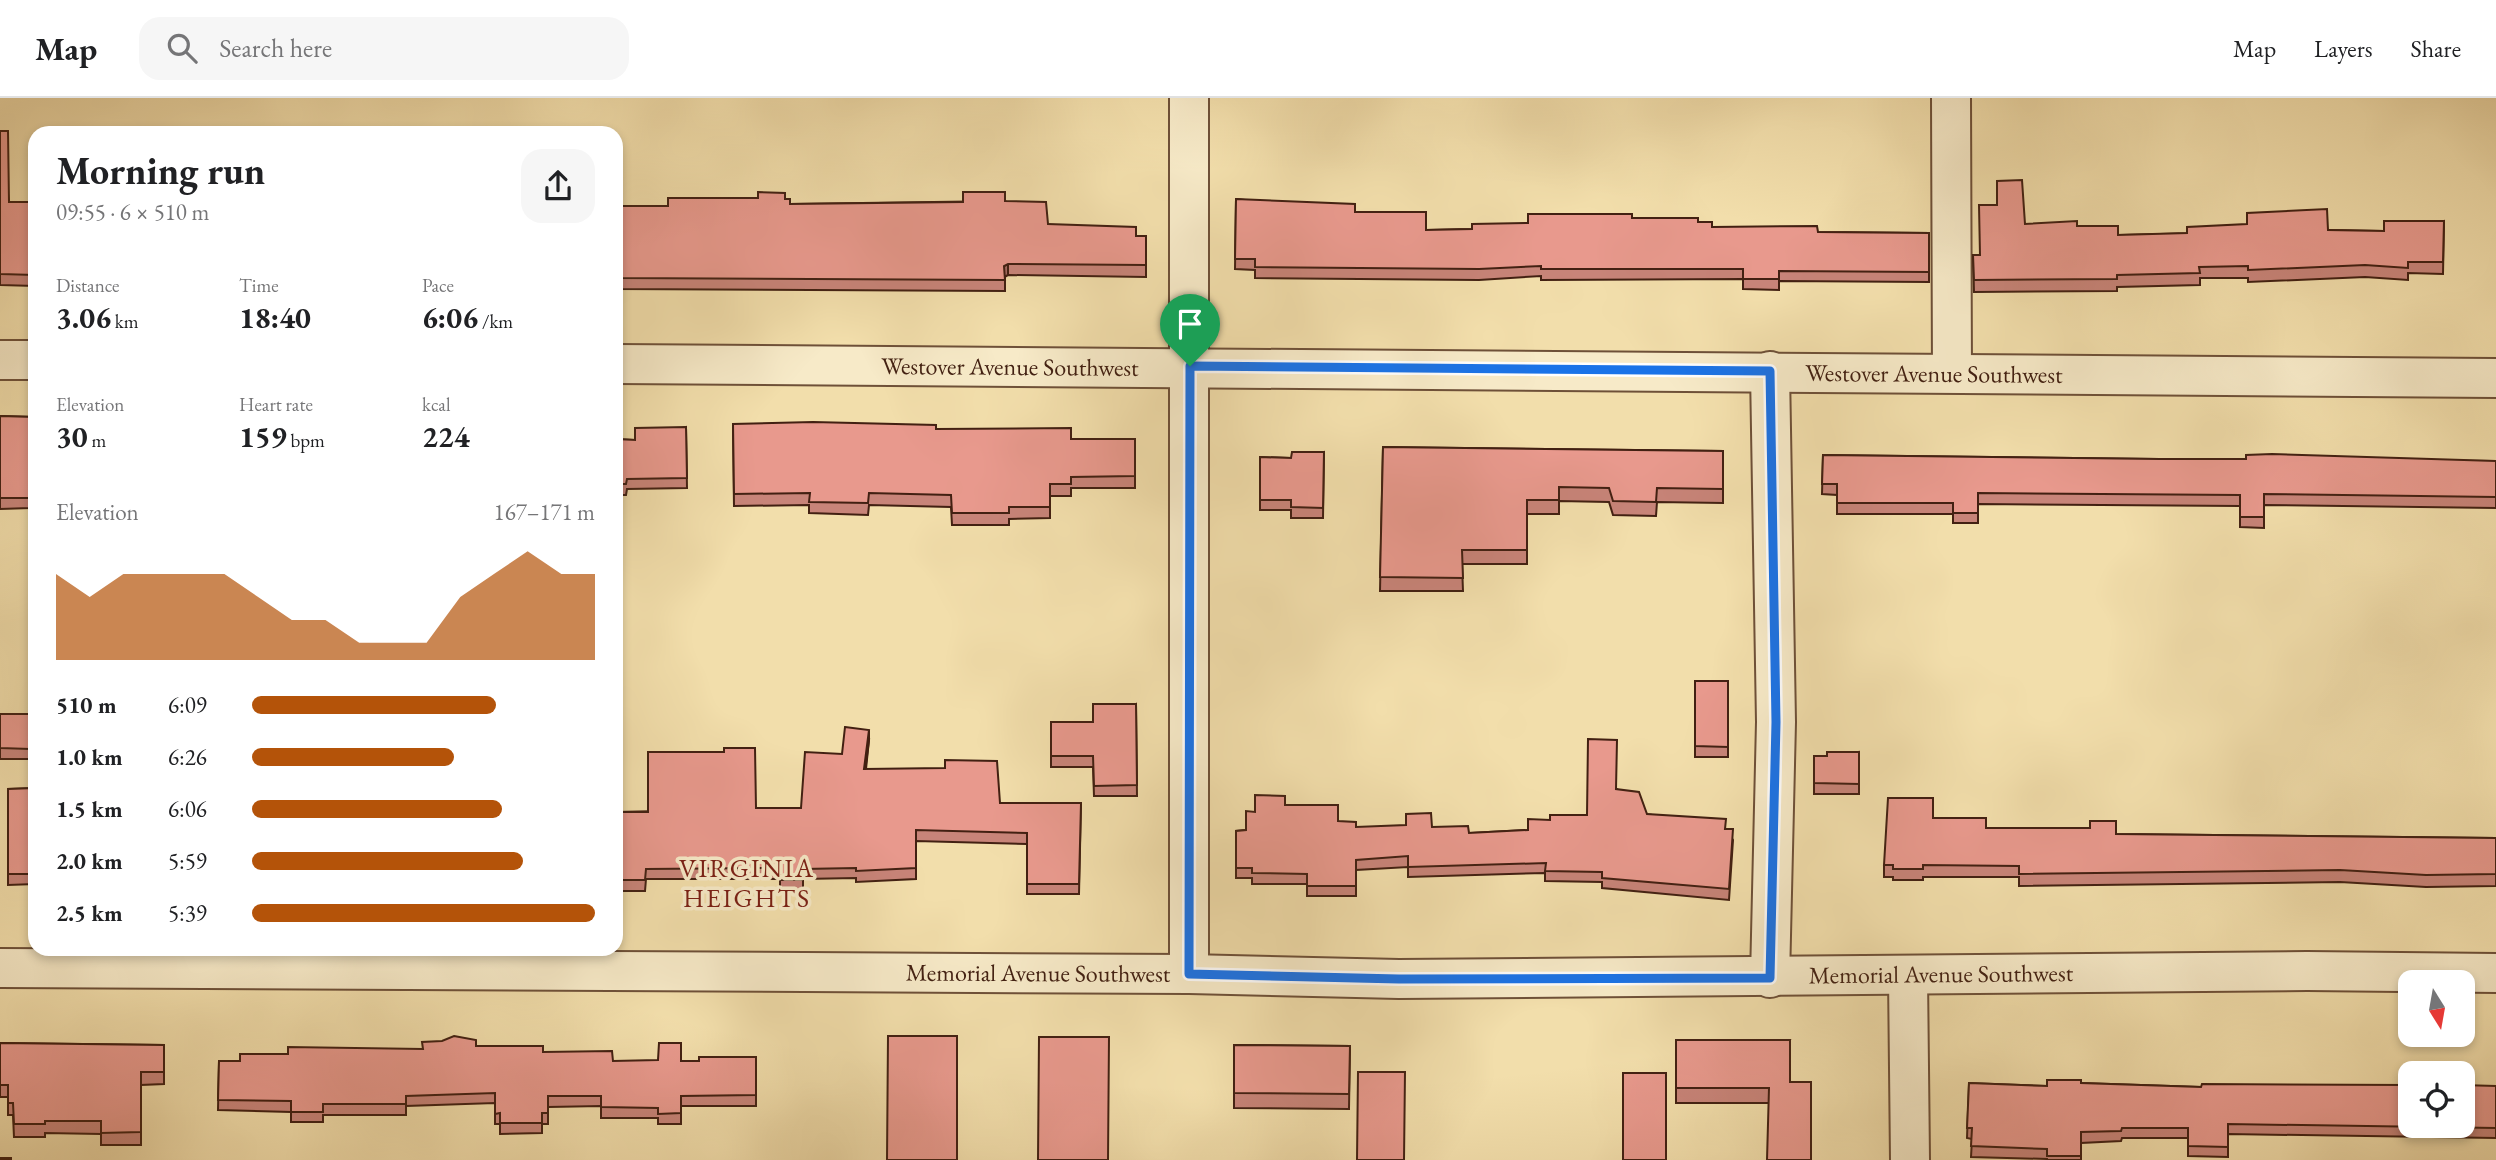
<!DOCTYPE html>
<meta charset="utf-8">
<style>
body{margin:0;font-family:"EB Garamond",serif;background:#f6f6f6;color:#202124;height:100vh;display:flex;flex-direction:column;font-size:26px;white-space:nowrap}
*{box-sizing:border-box;margin:0}
p{font-size:23px;color:#757577}
.icon{flex:none;width:38px;height:38px;fill:none;stroke:currentColor;stroke-width:2;stroke-linecap:round;stroke-linejoin:round}
.map{position:relative;flex:1;overflow:hidden}
.drawer{position:absolute;left:28px;top:28px;width:595px;height:830px;display:flex;flex-direction:column;background:#fff;border-radius:21px;box-shadow:0 4px 10px #0003}
.drawer>*{flex:none}
.needle{width:46px;rotate:169deg}
.fabs{position:absolute;left:2398px;top:872px;display:grid;gap:14px}
.fabs a{display:grid;place-items:center;width:77px;height:77px;border-radius:14px;background:#fff;box-shadow:0 4px 10px #0003;font-size:35px}
.pin{position:absolute;display:grid;place-items:center;width:60px;height:60px;color:#fff;margin:-72px -30px;border-radius:50% 50% 50% 0;rotate:-45deg;box-shadow:0 0 7px #0007}
.pin .icon{rotate:45deg}
.round{display:grid;place-items:center;flex:none;width:74px;height:74px;border-radius:21px;background:#f6f6f6}
.overview{display:flex;align-items:center;justify-content:space-between;height:119px;padding:0 28px}
h1{font-size:38px;font-weight:700;line-height:52px}
.figures{display:grid;grid-template-columns:repeat(3,1fr);gap:10px;height:119px;padding:7px 28px}
.figures div{display:grid;align-content:center}
.figures b{font-size:30px;font-weight:700}
.figures small{font-size:19px;font-weight:400}
.figures p{font-size:19px}
.chart{height:196px;padding:14px 28px}
.chart p{display:flex;justify-content:space-between}
.chart svg{width:100%;height:126px;margin-top:7px;fill:#b45309;opacity:.7}
ul{padding:0 28px;list-style:none;font-size:23px}
li{display:grid;grid-template-columns:112px 84px 1fr;align-items:center;height:52px}
li i{height:18px;border-radius:9px;background:#b45309}
header{display:flex;align-items:center;gap:42px;box-sizing:border-box;height:98px;padding:0 35px;background:#fff;border-bottom:2px solid #e0e0e0}
header strong{font-size:33px}
nav{display:flex;gap:38px;margin-inline-start:auto;font-size:24px}
.search{width:490px;height:63px;background:#f6f6f6;display:flex;align-items:center;gap:18px;box-sizing:border-box;padding:0 24px;border-radius:21px;color:#757577;font-size:26px}
.map>svg:first-child{display:block}
</style>
<header>
<strong>Map</strong>
<div class="search"><svg class="icon" aria-label="search" viewBox="0 0 24 24"><circle cx="10" cy="10" r="6"/><path d="M15 15l6 6"/></svg>Search here</div>
<nav><a>Map</a><a>Layers</a><a>Share</a></nav>
</header>
<div class="map">
<svg width="2496" height="1062" viewBox="0 0 2496 1062">
<rect width="100%" height="100%" fill="#f2deab"/>
<filter id="stains"><feTurbulence type="fractalNoise" baseFrequency=".00286" numOctaves="4"/><feColorMatrix values="0 0 0 0 .2 0 0 0 0 .09 0 0 0 0 .02 0 0 0 .5 -.17"/></filter>
<radialGradient id="worn" r=".72"><stop offset=".6" stop-color="#630" stop-opacity="0"/><stop offset="1" stop-color="#630" stop-opacity=".3"/></radialGradient>
<g fill="none" stroke-linecap="round" stroke-linejoin="round">
<defs>
<g id="minor">
<polyline points="1189,0 1189,876"/>
<polyline points="1951,0 1952,275"/>
<polyline points="0,262 35,262"/>
<path id="s1" d="M616,266l1880,14"/>
<polyline points="1770,273 1776,624 1770,880"/>
<path id="s2" d="M0,870l1189,6 210,5 908,-8 189,2"/>
<polyline points="1908,878 1910,1062"/>
</g>
</defs>
<!-- minor casing -->
<use href="#minor" stroke="#6e5038" stroke-width="42"/>
<!-- minor -->
<use href="#minor" stroke="#f7eac8" stroke-width="38"/>
</g>
<!-- wall -->
<g fill="#c88479" stroke="#422012" stroke-width="2">
<polygon points="0,33 9,104 35,104 35,188 0,187"/>
<polygon points="785,101 790,106 1005,103 1048,126 1136,138 1146,138 1146,179 1008,177 1005,179 1005,193 616,191 616,108 668,108"/>
<polygon points="1236,101 1355,114 1426,132 1472,131 1528,125 1698,124 1712,129 1818,134 1929,135 1929,184 1779,183 1779,192 1743,191 1743,181 1541,182 1541,178 1479,182 1255,180 1255,172 1235,171"/>
<polygon points="2444,123 2443,176 2408,175 2408,182 2365,179 2248,184 2248,180 2200,180 2200,187 2117,189 2117,193 1974,194 1973,157 1979,157 2025,126 2077,128 2118,137 2328,132 2384,133"/>
<polygon points="0,318 35,319 35,402 30,402 30,410 0,411"/>
<polygon points="733,326 936,331 1071,341 1135,341 1135,390 1071,390 1071,398 1050,398 1050,420 1009,421 1009,427 952,427 951,409 869,407 868,417 809,415 809,407 734,408"/>
<polygon points="686,329 687,390 627,391 626,397 616,397 616,341 635,342"/>
<polygon points="1383,349 1723,353 1723,405 1657,404 1656,418 1613,417 1609,404 1559,403 1559,416 1527,416 1527,466 1462,466 1463,493 1380,493"/>
<polygon points="1324,354 1323,420 1291,420 1291,412 1260,412 1260,359 1291,360"/>
<polygon points="1823,357 2159,361 2496,363 2496,410 2264,407 2264,430 2240,429 2240,408 1978,406 1978,425 1953,425 1953,416 1837,416 1837,397 1822,396"/>
<rect x="1695" y="583" width="33" height="76"/>
<polygon points="1136,606 1137,698 1094,698 1093,669 1051,669 1051,624 1093,624"/>
<polygon points="0,616 31,616 30,661 0,661"/>
<polygon points="869,642 866,671 1000,705 1081,705 1079,796 1027,796 1027,746 916,743 916,781 856,784 856,780 803,781 803,792 780,793 780,781 646,781 645,793 616,793 616,714 801,710 842,656"/>
<polygon points="1859,654 1859,696 1814,696 1814,658 1827,658"/>
<polygon points="35,690 35,786 8,787 8,691"/>
<polygon points="1617,691 1647,716 1726,731 1733,742 1729,802 1602,790 1602,784 1545,783 1545,775 1408,779 1408,769 1356,772 1356,798 1307,798 1307,786 1252,786 1252,780 1236,780 1236,733 1246,732 1255,714 1285,707 1356,729 1432,729 1469,735 1528,732 1550,722 1587,717"/>
<polygon points="1933,720 1986,730 2116,736 2496,740 2496,788 2426,789 2340,784 2019,788 2019,779 1923,779 1923,782 1893,782 1893,779 1884,779 1884,767"/>
<polygon points="1676,942 1790,942 1769,1005 1676,1005"/>
<polygon points="0,945 164,947 164,986 141,987 141,1047 101,1047 101,1036 45,1035 45,1039 14,1039 13,1017 8,1017 8,999 0,999"/>
<polygon points="1234,947 1350,948 1349,1011 1234,1010"/>
<polygon points="476,948 543,954 613,963 699,963 756,959 756,1008 681,1008 681,1026 658,1026 658,1020 601,1020 601,1008 548,1009 548,1026 542,1026 542,1035 500,1036 500,1026 495,1026 495,1005 406,1008 406,1017 323,1017 323,1024 291,1024 291,1014 218,1012 219,963 240,963 288,956 423,951"/>
<polygon points="1969,985 2047,988 2081,985 2201,989 2496,988 2496,1040 2228,1036 2228,1059 2188,1058 2188,1040 2122,1040 2121,1043 2081,1045 2081,1062 2047,1062 2047,1061 1971,1059 1972,1041 1967,1040"/>
</g>
<!-- shaded-wall -->
<g fill="#a26b63" stroke="#422012" stroke-width="2">
<polygon points="1008,166 1008,177 1004,179 1004,168"/>
<polygon points="869,632 869,642 864,682 864,671"/>
</g>
<!-- building -->
<g fill="#e8998d" stroke="#422012" stroke-width="2">
<polygon points="0,33 8,33 9,104 35,104 35,177 0,176"/>
<polygon points="2022,82 2025,126 2077,123 2077,128 2118,128 2118,137 2187,135 2187,129 2247,126 2247,115 2327,111 2328,132 2384,133 2384,123 2444,123 2443,164 2408,164 2408,170 2365,167 2248,172 2248,168 2199,169 2200,175 2117,177 2117,181 1974,182 1973,157 1980,157 1979,107 1997,107 1997,83"/>
<polygon points="758,94 785,95 785,101 790,101 790,106 963,104 963,94 1005,94 1005,103 1046,104 1048,126 1136,129 1136,138 1146,138 1146,167 1008,166 1004,168 1005,182 616,180 616,108 668,108 668,100 758,100"/>
<polygon points="1236,101 1355,106 1355,114 1426,114 1426,132 1472,131 1472,126 1528,125 1528,116 1632,116 1632,120 1698,120 1698,124 1712,124 1712,129 1817,128 1818,134 1929,135 1929,174 1779,173 1779,181 1743,181 1743,171 1541,171 1541,168 1479,171 1255,169 1255,161 1235,161"/>
<polygon points="0,318 35,319 35,391 30,392 30,400 0,400"/>
<polygon points="813,324 936,327 936,331 1071,330 1071,341 1135,341 1135,378 1071,379 1071,386 1050,386 1050,409 1009,409 1009,415 952,415 951,397 869,395 868,405 809,404 810,395 734,396 733,326"/>
<polygon points="686,329 687,380 627,381 626,386 616,386 616,341 635,342 635,330"/>
<polygon points="1383,349 1723,353 1723,391 1657,390 1656,404 1613,403 1609,390 1559,389 1559,402 1527,402 1527,452 1462,452 1463,480 1380,479"/>
<polygon points="1292,354 1324,354 1323,410 1291,409 1291,402 1260,402 1260,359 1291,360"/>
<polygon points="2272,356 2496,363 2496,399 2264,396 2264,419 2240,419 2240,397 1978,395 1978,415 1953,415 1953,405 1837,405 1837,386 1822,386 1823,357 2159,361 2246,361 2246,357"/>
<polygon points="1695,583 1728,583 1728,649 1695,648"/>
<polygon points="1093,606 1136,606 1137,687 1094,688 1093,658 1051,658 1051,624 1093,624"/>
<polygon points="0,616 31,616 30,651 0,650"/>
<polygon points="845,629 869,632 864,671 945,670 945,662 997,663 1000,705 1081,705 1079,786 1027,786 1027,735 916,732 916,770 856,773 856,770 803,771 803,782 780,782 780,770 646,771 645,782 616,782 616,714 648,714 648,654 724,654 724,650 755,650 756,710 801,710 805,654 842,656"/>
<polygon points="1588,641 1617,642 1616,691 1639,694 1647,716 1726,721 1725,731 1733,731 1729,791 1602,780 1602,774 1545,773 1546,765 1408,769 1408,758 1356,762 1356,788 1307,788 1307,776 1252,775 1252,770 1236,770 1236,733 1246,732 1246,713 1255,714 1255,697 1285,698 1285,707 1338,707 1338,723 1356,724 1356,729 1406,727 1406,716 1431,715 1432,729 1468,728 1469,735 1528,732 1528,721 1550,722 1550,717 1587,717"/>
<polygon points="1827,654 1859,654 1859,686 1814,685 1814,658 1827,658"/>
<polygon points="35,690 35,776 8,776 8,691"/>
<polygon points="1888,700 1933,700 1933,720 1986,720 1986,730 2090,730 2090,723 2116,723 2116,736 2496,740 2496,776 2426,777 2340,772 2019,776 2019,768 1923,767 1923,771 1893,771 1893,767 1884,767"/>
<polygon points="454,938 476,942 476,948 543,948 543,954 612,953 613,963 658,962 659,945 681,945 681,963 699,963 699,959 756,959 756,997 681,998 681,1015 658,1016 658,1010 601,1009 601,998 548,998 548,1015 542,1015 542,1025 500,1025 500,1015 495,1016 495,995 406,998 406,1006 323,1006 323,1014 291,1014 291,1003 218,1002 219,963 240,963 240,956 288,956 288,949 423,951 422,944 442,943"/>
<polygon points="888,938 957,938 957,1062 887,1062"/>
<polygon points="1039,939 1109,939 1108,1062 1038,1062"/>
<polygon points="1676,942 1790,942 1790,984 1811,984 1811,1062 1767,1062 1769,990 1676,990"/>
<polygon points="0,945 164,947 164,974 141,974 141,1034 101,1035 101,1023 45,1023 45,1026 14,1026 13,1005 8,1005 8,987 0,987"/>
<polygon points="1234,947 1350,948 1349,996 1234,995"/>
<polygon points="1358,974 1405,974 1404,1062 1357,1062"/>
<rect x="1623" y="975" width="43" height="87"/>
<polygon points="2047,982 2081,982 2081,985 2201,989 2202,986 2410,987 2410,1027 2462,1027 2462,987 2496,988 2496,1030 2228,1026 2228,1049 2188,1048 2188,1030 2122,1030 2121,1033 2081,1034 2081,1058 2047,1058 2047,1051 1971,1048 1972,1030 1967,1030 1969,985 2047,988"/>
<rect x="0" y="1060" width="11" height="2"/>
</g>
<g fill="none" stroke-linecap="round" stroke-linejoin="round">
<defs>
<polygon id="route" points="1190,268 1770,273 1776,624 1770,880 1399,881 1189,876"/>
</defs>
<!-- route casing -->
<use href="#route" stroke="#fff" stroke-width="14"/>
<!-- route -->
<use href="#route" stroke="#1a73e8" stroke-width="9"/>
</g>
<g text-anchor="middle" stroke-width="7" stroke-linejoin="round" paint-order="stroke">
<!-- street labels -->
<g font-size="24" fill="#422012" stroke="#f7eac8">
<text dy="8" stroke="none"><textPath href="#s1" startOffset="394">Westover Avenue Southwest</textPath></text>
<text dy="8" stroke="none"><textPath href="#s1" startOffset="1318">Westover Avenue Southwest</textPath></text>
<text dy="8" stroke="none"><textPath href="#s2" startOffset="1038">Memorial Avenue Southwest</textPath></text>
<text dy="8" stroke="none"><textPath href="#s2" startOffset="1941">Memorial Avenue Southwest</textPath></text>
</g>
<!-- neighbourhood labels -->
<g font-size="26" letter-spacing="2" fill="#7a1f14" stroke="#f7eac8">
<text x="747" y="779">VIRGINIA<tspan x="747" dy="30">HEIGHTS</tspan></text>
</g>
</g>
<rect width="100%" height="100%" filter="url(#stains)"/>
<rect width="100%" height="100%" fill="url(#worn)"/>
</svg>
<div class="fabs">
<a><svg class="needle" viewBox="-14 -14 28 28"><path d="M0-13l5 13h-10z" fill="#e53935"/><path d="M0 13l5-13h-10z" fill="#757577"/></svg></a>
<a><svg class="icon" aria-label="locate" viewBox="0 0 24 24"><circle cx="12" cy="12" r="6"/><path d="M12 2v4M12 18v4M2 12h4M18 12h4"/></svg></a>
</div>
<div class="pin" style="left:1190px;top:268px;background:#1e9e55"><svg class="icon" aria-label="arrive" viewBox="0 0 24 24"><path d="M6 21V4h12l-3 4 3 4H6"/></svg></div>
<section class="drawer">
<div class="overview"><div><h1>Morning run</h1><p>09:55 · 6 × 510 m</p></div><a class="round"><svg class="icon" aria-label="share" viewBox="0 0 24 24"><path d="M12 15V3M7 8l5-5 5 5M5 13v7h14v-7"/></svg></a></div>
<div class="figures">
<div><p>Distance</p><b>3.06<small> km</small></b></div>
<div><p>Time</p><b>18:40</b></div>
<div><p>Pace</p><b>6:06<small> /km</small></b></div>
</div>
<div class="figures">
<div><p>Elevation</p><b>30<small> m</small></b></div>
<div><p>Heart rate</p><b>159<small> bpm</small></b></div>
<div><p>kcal</p><b>224</b></div>
</div>
<div class="chart"><p><span>Elevation</span>167–171 m</p>
<svg viewBox="0 0 160 44" preserveAspectRatio="none"><path d="M0 44V14L10 22L20 14L30 14L40 14L50 14L60 22L70 30L80 30L90 38L100 38L110 38L120 22L130 14L140 6L150 14L160 14V44z"/></svg>
</div>
<ul>
<li><b>510 m</b>6:09<i style="width:71%"></i></li>
<li><b>1.0 km</b>6:26<i style="width:59%"></i></li>
<li><b>1.5 km</b>6:06<i style="width:73%"></i></li>
<li><b>2.0 km</b>5:59<i style="width:79%"></i></li>
<li><b>2.5 km</b>5:39<i style="width:100%"></i></li>
</ul>
</section>
</div>
